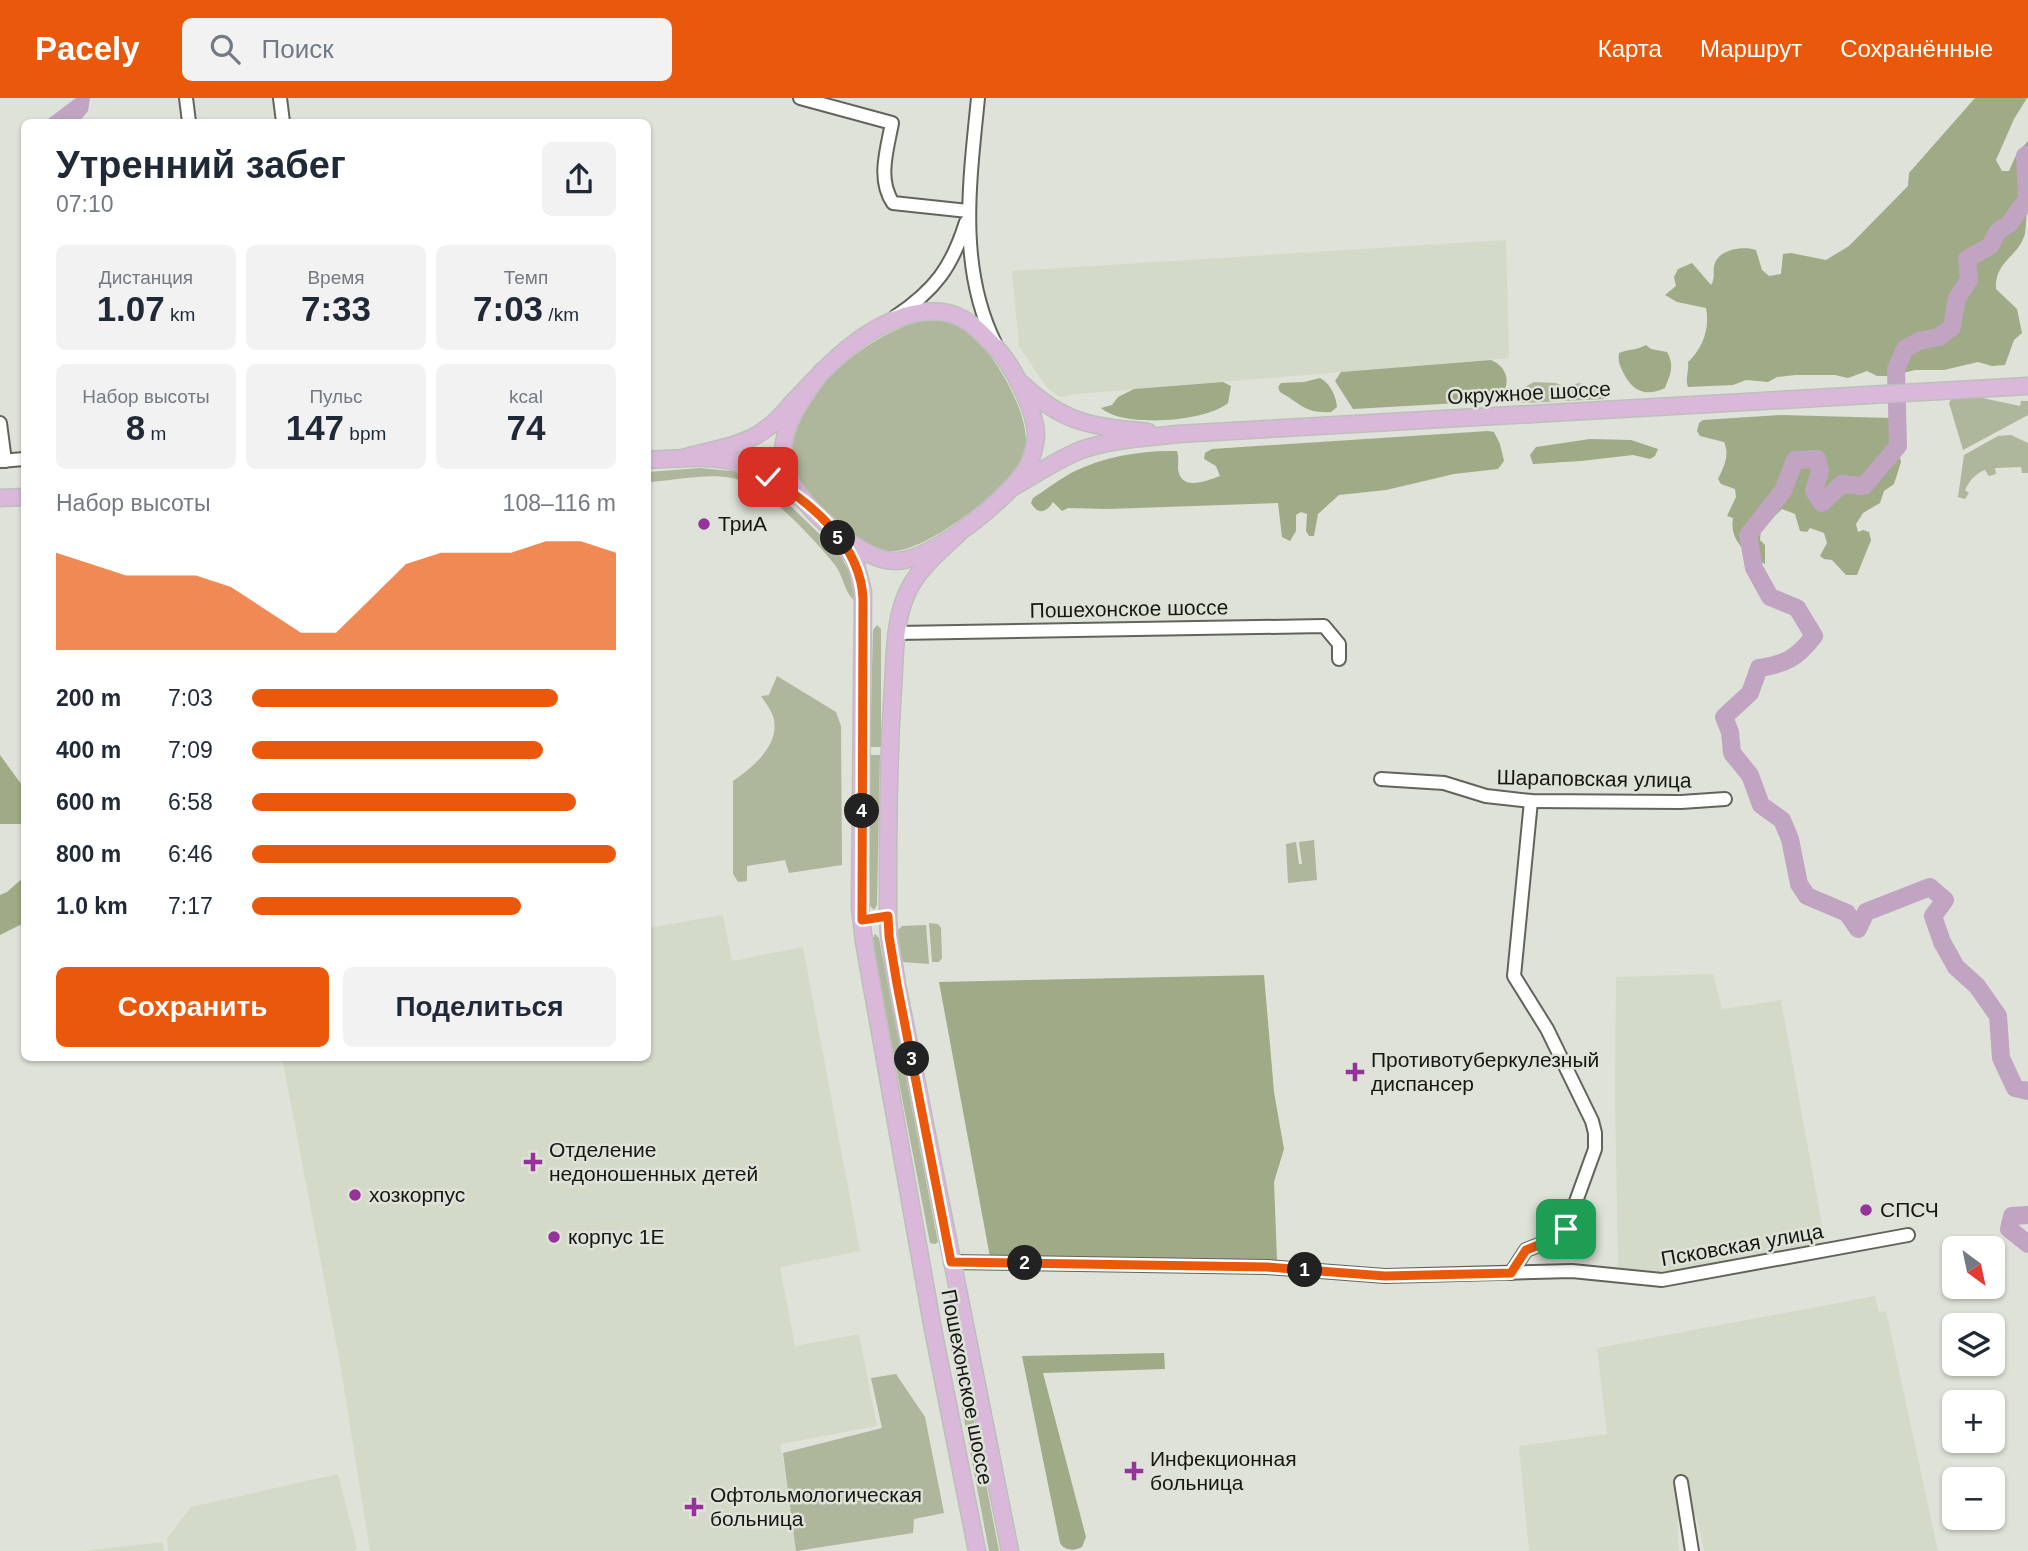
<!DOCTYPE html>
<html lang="ru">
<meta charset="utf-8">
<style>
body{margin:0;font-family:Arial,sans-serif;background:#f2f2f3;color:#1f2937;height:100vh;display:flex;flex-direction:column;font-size:26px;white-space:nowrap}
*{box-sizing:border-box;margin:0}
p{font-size:23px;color:#747a83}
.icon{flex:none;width:38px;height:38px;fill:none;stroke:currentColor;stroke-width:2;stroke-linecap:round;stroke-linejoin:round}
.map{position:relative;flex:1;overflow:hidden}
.sheet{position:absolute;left:21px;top:21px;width:630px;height:942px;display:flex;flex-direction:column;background:#fff;border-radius:10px;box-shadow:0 2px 5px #0004}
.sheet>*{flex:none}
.needle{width:46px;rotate:147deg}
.tools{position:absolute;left:1942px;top:1138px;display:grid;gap:14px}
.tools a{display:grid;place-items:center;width:63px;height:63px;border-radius:10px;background:#fff;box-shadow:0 2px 5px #0004;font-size:35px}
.pin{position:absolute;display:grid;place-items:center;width:60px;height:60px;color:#fff;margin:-30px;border-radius:14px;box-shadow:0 4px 10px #0006}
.km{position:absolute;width:35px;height:35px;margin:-18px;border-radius:50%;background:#222;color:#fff;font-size:19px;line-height:35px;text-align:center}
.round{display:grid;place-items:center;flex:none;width:74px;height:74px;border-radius:10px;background:#f2f2f3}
.summary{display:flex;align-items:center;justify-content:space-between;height:119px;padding:0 35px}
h1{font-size:38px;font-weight:700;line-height:52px}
.figures{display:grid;grid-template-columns:repeat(3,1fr);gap:10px;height:119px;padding:7px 35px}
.figures div{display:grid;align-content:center;border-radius:10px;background:#f2f2f3;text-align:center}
.figures b{font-size:35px;font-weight:700}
.figures small{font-size:19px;font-weight:400}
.figures p{font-size:19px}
.chart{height:196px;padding:14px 35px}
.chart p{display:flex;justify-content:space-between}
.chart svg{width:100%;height:126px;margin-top:7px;fill:#ea580c;opacity:.7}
.button{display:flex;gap:14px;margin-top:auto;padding:14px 35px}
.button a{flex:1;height:80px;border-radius:10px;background:#ea580c;color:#fff;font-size:28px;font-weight:700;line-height:80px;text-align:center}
.button a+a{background:#f2f2f3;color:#1f2937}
ul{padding:0 35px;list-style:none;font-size:23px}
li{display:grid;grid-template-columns:112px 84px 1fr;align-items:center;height:52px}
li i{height:18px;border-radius:9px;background:#ea580c}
header{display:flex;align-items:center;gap:42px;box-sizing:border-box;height:98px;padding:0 35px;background:#ea580c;color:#fff}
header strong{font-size:33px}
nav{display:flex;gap:38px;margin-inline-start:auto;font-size:24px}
.search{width:490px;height:63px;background:#f2f2f3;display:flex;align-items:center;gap:18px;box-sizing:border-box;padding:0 24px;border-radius:10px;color:#747a83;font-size:26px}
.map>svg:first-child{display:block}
</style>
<header>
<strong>Pacely</strong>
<div class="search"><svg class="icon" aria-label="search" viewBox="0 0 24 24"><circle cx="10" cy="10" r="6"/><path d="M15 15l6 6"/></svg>Поиск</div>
<nav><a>Карта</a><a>Маршрут</a><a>Сохранённые</a></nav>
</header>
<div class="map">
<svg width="2028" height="1453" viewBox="0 0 2028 1453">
<rect width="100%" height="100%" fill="#dfe2d8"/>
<!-- built -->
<g fill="#d4dac8">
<polygon points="1506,142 1509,260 1077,296 1060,299 1047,290 1019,248 1012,173"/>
<polygon points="723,817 732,863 803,849 860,1153 780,1169 795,1248 859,1236 877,1328 780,1346 800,1453 370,1453 340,1265 282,959 648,959 648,830"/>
<polygon points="1713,876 1722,911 1781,902 1825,1143 1816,1150 1668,1175 1637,1174 1628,1170 1618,1170 1615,1000 1616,879"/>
<polygon points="1875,1198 1879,1214 1886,1213 1938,1453 1704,1453 1697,1419 1677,1423 1679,1453 1529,1453 1519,1348 1607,1336 1597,1250"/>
<polygon points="338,1376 357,1450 355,1453 168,1453 167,1440 191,1409"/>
<polygon points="163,1444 164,1453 84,1453"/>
</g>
<!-- green -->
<g fill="#aeb69b">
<path d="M933,221c11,1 20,3 30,9 29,19 70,88 62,123 -9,33 -101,104 -136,100 -17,-1 -34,-14 -46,-25 -17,-16 -44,-35 -51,-59 -16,-63 85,-143 141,-148z"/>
<polygon points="1534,284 1556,285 1563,288 1572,288 1578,285 1603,290 1606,294 1605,301 1523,305 1520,302 1523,290"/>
<polygon points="1973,298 2020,308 2021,303 2028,303 2028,317 1963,352 1949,305 1951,301"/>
<path d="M2011,337l17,8v30h-6l-1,-6 -26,1 1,6 -7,2 -4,-6c-10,4 -15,10 -20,20l4,3 -4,6 -7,-2 6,-42 34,-19z"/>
<path d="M700,370l41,4 32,17 65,63 14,24 3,25c-10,-7 -12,-26 -20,-36 -20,-25 -72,-82 -103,-87 -25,-5 -56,2 -81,4l-3,3v-13z"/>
<polygon points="877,527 881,531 881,649 870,649 873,532"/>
<path d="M777,578l59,36 5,14 1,139 -53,8 -4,-13 -38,6v15l-9,1 -5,-8v-93c19,-13 49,-37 40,-65 -2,-6 -8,-14 -12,-20l8,-1z"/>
<polygon points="870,657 880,657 877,807 874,812 870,808"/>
<polygon points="1314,742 1317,782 1288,785 1286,746 1296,744 1299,766 1302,766 1299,744"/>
<polygon points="929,825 938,826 941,830 942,860 939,864 932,864"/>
<polygon points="926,827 929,866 902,864 897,847 898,832 902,828"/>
<polygon points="875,836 879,840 938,1144 935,1146 930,1145 877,870 873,840"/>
<polygon points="950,1225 956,1229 999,1453 989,1453 947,1231"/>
<polygon points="896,1276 925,1319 944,1415 914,1421 913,1435 796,1453 783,1355 882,1330 871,1280"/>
</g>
<!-- forest -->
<g fill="#9faa86">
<path d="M1975,0h52l-13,21 -18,41 6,11h7l8,-18 11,-12c0,27 0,67 -3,93 -8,25 -30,26 -29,55l21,20 5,24 -8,7 -9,25 -13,1 -14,-4 -34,8h-29l-24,6h-14l-10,-5 -19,7 -13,-3h-40l-18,2 -9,5 -22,-2 -13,5 -45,2c-3,-7 1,-16 0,-25 15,-14 22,-34 18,-54l-29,-6 -12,-7 11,-9 -2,-9 4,-8 14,-6 19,22c5,-8 1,-15 4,-22 5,-14 29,-17 41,-13l6,20 7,6 12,-2 2,-20 8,-1 35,7 23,-14 59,-60 1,-13z"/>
<path d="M1646,247l5,4 16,3c8,14 3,23 -2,36 -21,10 -34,2 -43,-18 -3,-6 -4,-10 -3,-17 9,-4 19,-3 27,-8z"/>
<path d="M1491,262c19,8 21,29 4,41l-142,8 -18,-28 6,-9z"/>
<path d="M1320,280c10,5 16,18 17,29l-6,5c-26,2 -31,-9 -51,-20l-2,-5 3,-4 23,-1z"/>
<path d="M1223,284l8,4 -3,17c-22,19 -105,25 -127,5l11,-3 6,-8 16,-8z"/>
<path d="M1781,317l110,3 10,44 -7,22 -10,7 -4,12 -17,10 -7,11 2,8 5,-2 6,2 2,8 -14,35h-11l-14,-15 -8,-1 -4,-3 7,-13 -3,-10 -14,-5 -3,4 -7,-1 -5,-17 -13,-5 -21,20 -1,11 5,5v19c-18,-9 -36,-23 -32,-46l-6,-2 9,-19 -1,-8 -14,-5 -3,-5c6,-13 12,-23 6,-37l-24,-6 -3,-5 2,-8 4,-3z"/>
<path d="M1488,333l6,1 6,12 4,17 -6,8 -44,5 -68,16 -47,5 -21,19 -4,22h-5l-3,-5 1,-17 -6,-2 -5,3v16l-6,10 -8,-4 -4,-34 -170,6 -40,-1 -6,3 -9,-9c-7,11 -15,13 -22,1l2,-5c14,-9 28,-20 42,-27 31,-15 69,-21 102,-20 2,6 1,11 1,17 2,24 28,13 42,8l-4,-10 -12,-7 1,-6 7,-4z"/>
<polygon points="1590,341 1631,342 1658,351 1655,358 1650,361 1633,357 1581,363 1533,366 1530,357 1536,349"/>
<polygon points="0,657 24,690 24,726 0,726"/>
<polygon points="24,779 24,825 0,837 0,797 7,794"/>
<polygon points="1264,877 1274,994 1284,1051 1274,1084 1277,1162 990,1159 939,884"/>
<path d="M1164,1255l1,16 -122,4 43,164 -4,10c-8,4 -17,4 -22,-4l-38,-187z"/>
</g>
<!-- water -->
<polygon fill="#c1a4c1" points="76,0 90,0 88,13 79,24 44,24"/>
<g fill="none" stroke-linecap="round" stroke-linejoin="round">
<!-- river -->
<g stroke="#c1a4c1" stroke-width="18">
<path d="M2028,56l-3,2 2,43 -18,25 -11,7 -8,15 -23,13 2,21 -12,18 -5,29 -13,10 -20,4 -14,8 -9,20 2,77 -34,40 -22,-2 -20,19 -8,-12 6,-20 -3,-12 -22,1 -12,31 -35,44 6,33 16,29 27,11 17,28c-17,22 -28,28 -55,32l-9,25 -26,24 6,15 2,21 18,22 11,30 21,15 8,19 9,45 8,12 40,17 11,16 8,-17 64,-25 15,13 -12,16 9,26 14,25 21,19 21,30 3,42 14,30 13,3"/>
<polyline points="2028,1117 2012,1118 2009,1131 2028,1146"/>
</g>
<defs>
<g id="minor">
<polyline points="186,0 189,24"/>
<polyline points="280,0 283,24"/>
<path d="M800,0l92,25c-5,27 -15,56 1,80l75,8"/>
<path d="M978,0c-8,82 -21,168 17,245"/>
<path d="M895,219c40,-27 57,-50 71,-95"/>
<polyline points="0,325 5,363"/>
<polyline points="0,363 24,361"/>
<polyline points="897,535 1324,528 1339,546 1339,561"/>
<polyline points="1381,681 1444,685 1486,698 1531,703 1681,704 1725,701"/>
<polyline points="951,1164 1267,1169 1385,1178 1572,1173 1662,1182 1908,1137"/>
<polyline points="1511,1175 1526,1152 1554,1141 1566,1131 1595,1051 1595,1035 1592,1023 1547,931 1514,878 1531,703"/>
<polyline points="1681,1384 1692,1453"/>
</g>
<g id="major">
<path d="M1022,286c42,40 70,42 126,48"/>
<path d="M683,360c27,-8 62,-12 84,-30 12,-8 20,-20 30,-30 31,-33 63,-68 108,-82 17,-5 36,-7 52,0 15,6 26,19 37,30 18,17 42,65 42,90 -1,10 -4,21 -8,30 -17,31 -95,94 -131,95 -36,1 -95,-53 -109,-85 -4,-8 -5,-17 -5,-26 2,-31 22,-55 39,-79"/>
<path d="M648,362c68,-4 89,-8 147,35"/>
<path d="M1010,391c23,-13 46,-29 71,-39 31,-11 65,-12 97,-16l850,-48"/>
<polyline points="0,400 24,399"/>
<polyline points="833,433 855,462 863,494 860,810 864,844 932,1226 977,1453"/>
<path d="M959,435c-20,19 -44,38 -54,65 -11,28 -10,60 -12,89 -5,77 -5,153 -5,229l1,20 8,48 113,567"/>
</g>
</defs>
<!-- minor casing -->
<use href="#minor" stroke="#62645b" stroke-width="16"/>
<!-- major casing -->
<use href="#major" stroke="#bebebd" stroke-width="19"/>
<!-- minor -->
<use href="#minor" stroke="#fff" stroke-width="12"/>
<!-- major -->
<use href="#major" stroke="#d9b8da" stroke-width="16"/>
</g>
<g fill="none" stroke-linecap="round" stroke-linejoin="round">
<defs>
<path id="route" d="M768,379c44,26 93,68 95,122l-1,321 26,-4 1,20 8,48 54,278 316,5 118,9 126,-3 15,-23 28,-11 12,-10"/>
</defs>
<!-- route casing -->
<use href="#route" stroke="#fff" stroke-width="14"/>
<!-- route -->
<use href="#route" stroke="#ea580c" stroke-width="9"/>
</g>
<!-- markers -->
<g fill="#95339a" stroke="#dfe2d8" stroke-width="2.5">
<circle cx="704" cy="426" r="7"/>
<path d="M1351.5 963.5h7v7h7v7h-7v7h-7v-7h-7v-7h7z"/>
<path d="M529.5 1053.5h7v7h7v7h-7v7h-7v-7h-7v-7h7z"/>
<circle cx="355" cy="1097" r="7"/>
<circle cx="1866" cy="1112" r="7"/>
<circle cx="554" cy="1139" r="7"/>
<path d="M1130.5 1362.5h7v7h7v7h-7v7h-7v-7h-7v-7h7z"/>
<path d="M690.5 1398.5h7v7h7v7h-7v7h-7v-7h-7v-7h7z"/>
</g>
<g text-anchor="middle" stroke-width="5" stroke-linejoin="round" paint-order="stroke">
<!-- street labels -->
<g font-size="21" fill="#171814" stroke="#dfe2d8">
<text transform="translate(1529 295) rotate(-3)" y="7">Окружное шоссе</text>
<text transform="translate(1129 511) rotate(-1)" y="7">Пошехонское шоссе</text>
<text transform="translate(1594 681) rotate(1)" y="7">Шараповская улица</text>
<text transform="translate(1742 1147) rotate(-10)" y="7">Псковская улица</text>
<text transform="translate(967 1289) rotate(79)" y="7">Пошехонское шоссе</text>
</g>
<!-- poi labels -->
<g font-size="21" fill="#171814" stroke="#dfe2d8" text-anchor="start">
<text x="718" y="433">ТриА</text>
<text x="1371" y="969">Противотуберкулезный<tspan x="1371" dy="24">диспансер</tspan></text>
<text x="549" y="1059">Отделение<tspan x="549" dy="24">недоношенных детей</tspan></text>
<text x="369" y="1104">хозкорпус</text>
<text x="1880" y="1119">СПСЧ</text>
<text x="568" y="1146">корпус 1Е</text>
<text x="1150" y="1368">Инфекционная<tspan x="1150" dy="24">больница</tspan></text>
<text x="710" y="1404">Офтольмологическая<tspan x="710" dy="24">больница</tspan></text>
</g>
</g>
</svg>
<div class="tools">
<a><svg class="needle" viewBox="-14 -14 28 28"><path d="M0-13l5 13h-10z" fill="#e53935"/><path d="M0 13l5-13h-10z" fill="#747a83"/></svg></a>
<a><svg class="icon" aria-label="layers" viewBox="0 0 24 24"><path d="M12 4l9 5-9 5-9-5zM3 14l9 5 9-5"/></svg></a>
<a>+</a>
<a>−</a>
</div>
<div class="pin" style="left:1566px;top:1131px;background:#1e9e55"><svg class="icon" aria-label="arrive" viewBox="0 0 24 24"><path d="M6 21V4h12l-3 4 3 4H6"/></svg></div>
<div class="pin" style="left:768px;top:379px;background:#d93025"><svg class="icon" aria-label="check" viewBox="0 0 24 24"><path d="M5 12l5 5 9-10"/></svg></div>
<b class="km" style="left:1305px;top:1172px">1</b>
<b class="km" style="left:1025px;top:1165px">2</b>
<b class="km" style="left:912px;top:961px">3</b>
<b class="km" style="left:862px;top:713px">4</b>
<b class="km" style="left:838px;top:440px">5</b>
<section class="sheet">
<div class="summary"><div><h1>Утренний забег</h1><p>07:10</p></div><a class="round"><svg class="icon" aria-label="share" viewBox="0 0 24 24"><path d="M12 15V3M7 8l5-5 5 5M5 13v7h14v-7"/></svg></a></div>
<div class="figures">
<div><p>Дистанция</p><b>1.07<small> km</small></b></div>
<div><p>Время</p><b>7:33</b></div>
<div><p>Темп</p><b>7:03<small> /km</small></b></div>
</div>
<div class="figures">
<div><p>Набор высоты</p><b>8<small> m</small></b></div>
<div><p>Пульс</p><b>147<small> bpm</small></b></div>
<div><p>kcal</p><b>74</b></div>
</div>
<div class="chart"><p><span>Набор высоты</span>108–116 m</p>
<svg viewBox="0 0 160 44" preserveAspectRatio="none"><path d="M0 44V10L10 14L20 18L30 18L40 18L50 22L60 30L70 38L80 38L90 26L100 14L110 10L120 10L130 10L140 6L150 6L160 10V44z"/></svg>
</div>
<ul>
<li><b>200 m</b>7:03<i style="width:84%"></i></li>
<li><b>400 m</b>7:09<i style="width:80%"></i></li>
<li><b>600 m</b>6:58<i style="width:89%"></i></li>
<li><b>800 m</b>6:46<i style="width:100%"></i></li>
<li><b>1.0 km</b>7:17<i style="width:74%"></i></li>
</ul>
<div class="button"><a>Сохранить</a><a>Поделиться</a></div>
</section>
</div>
